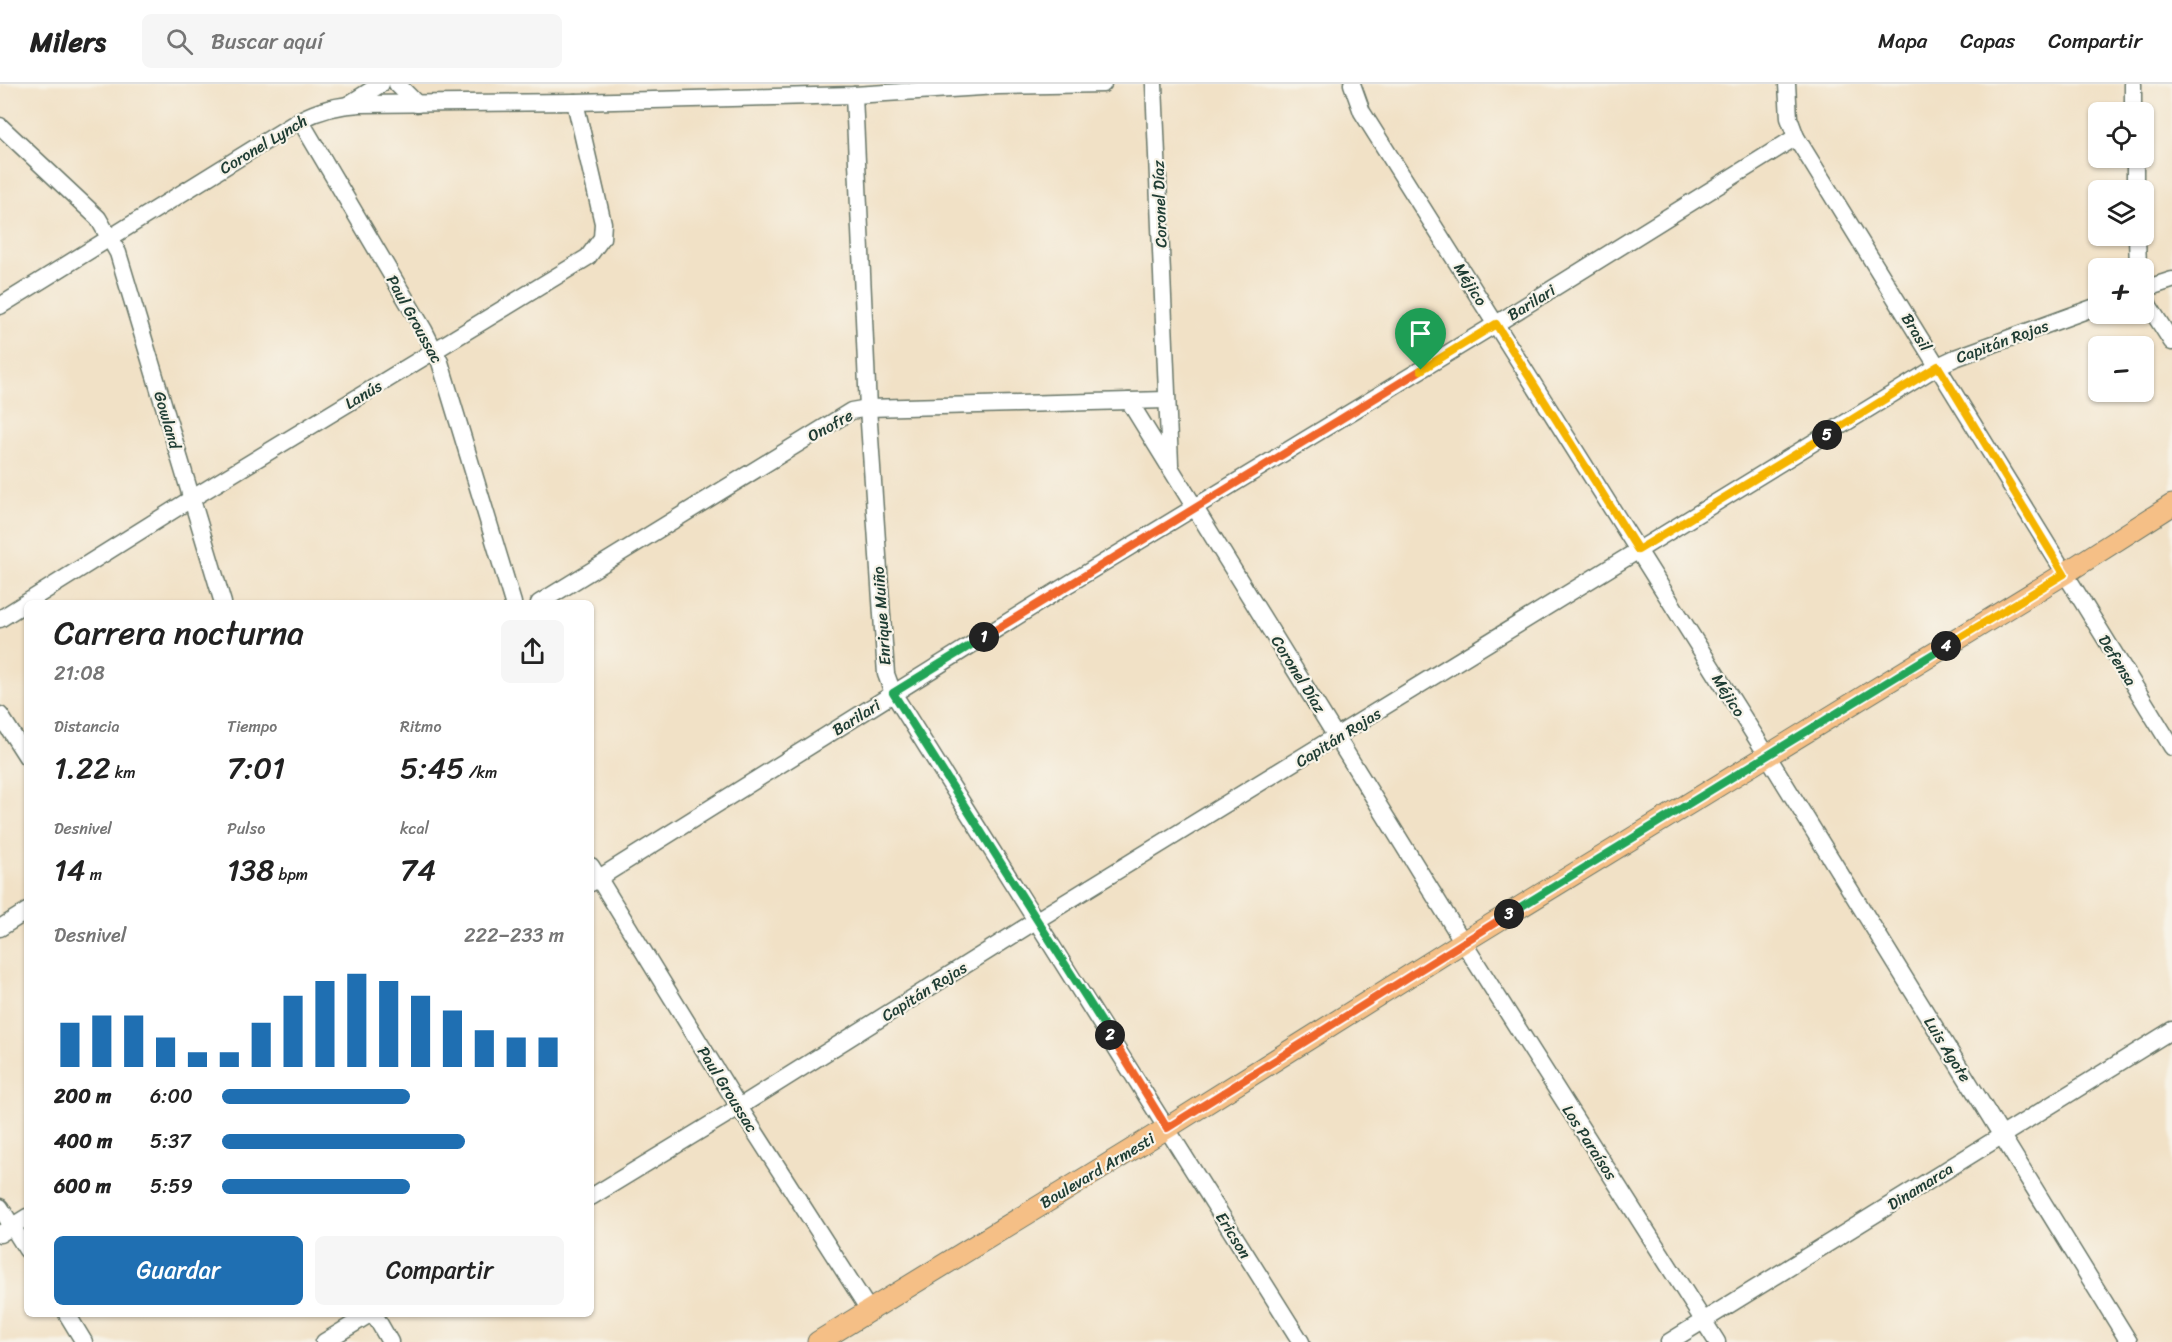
<!DOCTYPE html>
<html lang="es">
<meta charset="utf-8">
<style>
body{margin:0;font-family:Sriracha,sans-serif;background:#f6f6f6;color:#222;height:100vh;display:flex;flex-direction:column;font-size:22px;white-space:nowrap}
*{box-sizing:border-box;margin:0}
p{font-size:20px;color:#767676}
.icon{flex:none;width:33px;height:33px;fill:none;stroke:currentColor;stroke-width:2;stroke-linecap:round;stroke-linejoin:round}
.map{position:relative;flex:1;overflow:hidden}
.side{position:absolute;left:24px;top:516px;width:570px;height:717px;display:flex;flex-direction:column;background:#fff;border-radius:9px;box-shadow:0 2px 4px #0004}
.side>*{flex:none}
.fabs{position:absolute;left:2088px;top:18px;display:grid;gap:12px}
.fabs a{display:grid;place-items:center;width:66px;height:66px;border-radius:9px;background:#fff;box-shadow:0 2px 4px #0004;font-size:30px}
.pin{position:absolute;display:grid;place-items:center;width:51px;height:51px;color:#fff;margin:-62px -26px;border-radius:50% 50% 50% 0;rotate:-45deg;box-shadow:0 0 6px #0007}
.pin .icon{rotate:45deg}
.km{position:absolute;width:30px;height:30px;margin:-15px;border-radius:50%;background:#222;color:#fff;font-size:16px;line-height:30px;text-align:center}
.round{display:grid;place-items:center;flex:none;width:63px;height:63px;border-radius:9px;background:#f6f6f6}
.summary{display:flex;align-items:center;justify-content:space-between;height:102px;padding:0 30px}
h1{font-size:33px;font-weight:600;line-height:45px}
.stats{display:grid;grid-template-columns:repeat(3,1fr);gap:9px;height:102px;padding:6px 30px}
.stats div{display:grid;align-content:center}
.stats b{font-size:30px;font-weight:600}
.stats small{font-size:16px;font-weight:400}
.stats p{font-size:16px}
.chart{height:168px;padding:12px 30px}
.chart p{display:flex;justify-content:space-between}
.chart svg{width:100%;height:108px;margin-top:6px;stroke:#1f6fb2;stroke-width:6}
.primary-button{display:flex;gap:12px;margin-top:auto;padding:12px 30px}
.primary-button a{flex:1;height:69px;border-radius:9px;background:#1f6fb2;color:#fff;font-size:24px;font-weight:600;line-height:69px;text-align:center}
.primary-button a+a{background:#f6f6f6;color:#222}
ul{padding:0 30px;list-style:none;font-size:20px}
li{display:grid;grid-template-columns:96px 72px 1fr;align-items:center;height:45px}
li i{height:15px;border-radius:8px;background:#1f6fb2}
header{display:flex;align-items:center;gap:36px;box-sizing:border-box;height:84px;padding:0 30px;background:#fff;border-bottom:2px solid #e0e0e0}
header strong{font-size:28px}
nav{display:flex;gap:33px;margin-inline-start:auto;font-size:21px}
.search{width:420px;height:54px;background:#f6f6f6;display:flex;align-items:center;gap:15px;box-sizing:border-box;padding:0 21px;border-radius:9px;color:#767676;font-size:22px}
.map>svg:first-child{display:block}
</style>
<header>
<strong>Milers</strong>
<div class="search"><svg class="icon" aria-label="search" viewBox="0 0 24 24"><circle cx="10" cy="10" r="6"/><path d="M15 15l6 6"/></svg>Buscar aquí</div>
<nav><a>Mapa</a><a>Capas</a><a>Compartir</a></nav>
</header>
<div class="map">
<svg width="2172" height="1258" viewBox="0 0 2172 1258">
<rect width="100%" height="100%" fill="#f7f3e8"/>
<filter id="ink" filterUnits="userSpaceOnUse"><feTurbulence type="fractalNoise" baseFrequency=".0167" numOctaves="2"/><feDisplacementMap in="SourceGraphic" scale="12" xChannelSelector="R" yChannelSelector="G"/><feConvolveMatrix kernelMatrix="1 2 1 2 8 2 1 2 1" color-interpolation-filters="sRGB"/></filter>
<filter id="wash" filterUnits="userSpaceOnUse"><feTurbulence type="fractalNoise" baseFrequency=".008" numOctaves="4" result="noise"/><feDisplacementMap in="SourceGraphic" scale="24" xChannelSelector="R" yChannelSelector="G"/><feGaussianBlur stdDeviation="1.35" result="paint"/><feColorMatrix in="noise" values="0 0 0 0 0 0 0 0 0 0 0 0 0 0 0 0 0 1.4 0 .05"/><feComposite in="paint" operator="in"/></filter>
<g filter="url(#wash)">
<rect width="100%" height="100%" fill="#f1e1c6"/>
</g>
<g filter="url(#ink)">
<g fill="none" stroke-linecap="round" stroke-linejoin="round">
<defs>
<g id="minor">
<polyline points="397,0 417,20"/>
<polyline points="1154,0 1170,380"/>
<polyline points="1352,0 1362,28 1767,671 2129,1258"/>
<polyline points="1787,0 1789,34 1796,53 2172,663"/>
<polyline points="2133,0 2133,28"/>
<polyline points="854,11 868,324 886,590 893,609 1301,1258"/>
<polyline points="349,20 381,0"/>
<polyline points="300,36 424,246 440,278 513,519"/>
<polyline points="0,42 98,134 118,169 223,519"/>
<polyline points="2135,74 2135,106"/>
<polyline points="2137,152 2138,184"/>
<polyline points="2144,205 2172,196"/>
<polyline points="2144,209 2149,222 2172,258"/>
<path d="M0,222l300,-186c19,-10 38,-15 60,-16l215,-2 279,-7 144,-9 105,-2"/>
<polyline points="1129,317 1463,858 1717,1258"/>
<polyline points="539,519 851,327 868,324 1166,316"/>
<polyline points="0,535 191,415 588,173 602,154 603,139 575,18"/>
<polyline points="0,631 27,673"/>
<polyline points="591,782 739,1023 869,1226"/>
<polyline points="591,799 1062,504 1496,240 1796,53"/>
<polyline points="0,844 27,827"/>
<polyline points="591,1113 739,1023 1037,836 1938,282 1955,274 2098,222"/>
<polyline points="0,1123 27,1166"/>
<polyline points="0,1150 27,1133"/>
<polyline points="67,1230 84,1258"/>
<polyline points="374,1230 390,1258"/>
<polyline points="324,1258 370,1230"/>
<polyline points="1669,1258 2172,946"/>
</g>
<polyline id="major" points="818,1258 1167,1044 1463,858 2064,490 2172,421"/>
</defs>
<!-- minor casing -->
<use href="#minor" stroke="#687667" stroke-width="19"/>
<!-- major casing -->
<use href="#major" stroke="#687667" stroke-width="23"/>
<!-- minor -->
<use href="#minor" stroke="#fff" stroke-width="16"/>
<!-- major -->
<use href="#major" stroke="#f5bf86" stroke-width="21"/>
</g>
</g>
<g fill="none" stroke-linecap="round" stroke-linejoin="round" filter="url(#ink)">
<defs>
<polyline id="split-1" points="984,553 1421,286"/>
<polyline id="split-2" points="984,553 893,609 1110,951"/>
<polyline id="split-3" points="1110,951 1167,1044 1509,830"/>
<polyline id="split-4" points="1509,830 1946,562"/>
<polyline id="split-5" points="1827,351 1938,282 2064,490 1946,562"/>
<polyline id="split-6" points="1421,286 1496,240 1638,466 1827,351"/>
</defs>
<!-- split-1 casing -->
<use href="#split-1" stroke="#fff" stroke-width="12"/>
<!-- split-2 casing -->
<use href="#split-2" stroke="#fff" stroke-width="12"/>
<!-- split-3 casing -->
<use href="#split-3" stroke="#fff" stroke-width="12"/>
<!-- split-4 casing -->
<use href="#split-4" stroke="#fff" stroke-width="12"/>
<!-- split-5 casing -->
<use href="#split-5" stroke="#fff" stroke-width="12"/>
<!-- split-6 casing -->
<use href="#split-6" stroke="#fff" stroke-width="12"/>
<!-- split-1 -->
<use href="#split-1" stroke="#f0652b" stroke-width="8"/>
<!-- split-2 -->
<use href="#split-2" stroke="#22a559" stroke-width="8"/>
<!-- split-3 -->
<use href="#split-3" stroke="#f0652b" stroke-width="8"/>
<!-- split-4 -->
<use href="#split-4" stroke="#22a559" stroke-width="8"/>
<!-- split-5 -->
<use href="#split-5" stroke="#f5b400" stroke-width="8"/>
<!-- split-6 -->
<use href="#split-6" stroke="#f5b400" stroke-width="8"/>
</g>
<g text-anchor="middle" stroke-width="4.5" stroke-linejoin="round" paint-order="stroke">
<!-- street labels -->
<g font-size="16" fill="#1f3d34" stroke="#f7f3e8">
<text transform="translate(263 60) rotate(-31)" y="6">Coronel Lynch</text>
<text transform="translate(1159 120) rotate(-92)" y="6">Coronel Díaz</text>
<text transform="translate(1471 200) rotate(58)" y="6">Méjico</text>
<text transform="translate(1531 218) rotate(-32)" y="6">Barilari</text>
<text transform="translate(415 235) rotate(61)" y="6">Paul Groussac</text>
<text transform="translate(1917 248) rotate(58)" y="6">Brasil</text>
<text transform="translate(2002 257) rotate(-20)" y="6">Capitán Rojas</text>
<text transform="translate(363 310) rotate(-31)" y="6">Lanús</text>
<text transform="translate(168 336) rotate(74)" y="6">Gowland</text>
<text transform="translate(830 341) rotate(-29)" y="6">Onofre</text>
<text transform="translate(881 532) rotate(-94)" y="6">Enrique Muiño</text>
<text transform="translate(2118 576) rotate(58)" y="6">Defensa</text>
<text transform="translate(1299 590) rotate(58)" y="6">Coronel Díaz</text>
<text transform="translate(1729 611) rotate(58)" y="6">Méjico</text>
<text transform="translate(856 633) rotate(-32)" y="6">Barilari</text>
<text transform="translate(1338 653) rotate(-32)" y="6">Capitán Rojas</text>
<text transform="translate(924 907) rotate(-32)" y="6">Capitán Rojas</text>
<text transform="translate(1948 965) rotate(58)" y="6">Luis Agote</text>
<text transform="translate(728 1005) rotate(58)" y="6">Paul Groussac</text>
<text transform="translate(1590 1058) rotate(57)" y="6">Los Paraísos</text>
<text transform="translate(1097 1086) rotate(-31)" y="6">Boulevard Armesti</text>
<text transform="translate(1920 1102) rotate(-32)" y="6">Dinamarca</text>
<text transform="translate(1234 1151) rotate(58)" y="6">Ericson</text>
</g>
</g>
</svg>
<div class="fabs">
<a><svg class="icon" aria-label="locate" viewBox="0 0 24 24"><circle cx="12" cy="12" r="6"/><path d="M12 2v4M12 18v4M2 12h4M18 12h4"/></svg></a>
<a><svg class="icon" aria-label="layers" viewBox="0 0 24 24"><path d="M12 4l9 5-9 5-9-5zM3 14l9 5 9-5"/></svg></a>
<a>+</a>
<a>−</a>
</div>
<div class="pin" style="left:1421px;top:286px;background:#1e9e55"><svg class="icon" aria-label="arrive" viewBox="0 0 24 24"><path d="M6 21V4h12l-3 4 3 4H6"/></svg></div>
<b class="km" style="left:984px;top:553px">1</b>
<b class="km" style="left:1110px;top:951px">2</b>
<b class="km" style="left:1509px;top:830px">3</b>
<b class="km" style="left:1946px;top:562px">4</b>
<b class="km" style="left:1827px;top:351px">5</b>
<section class="side">
<div class="summary"><div><h1>Carrera nocturna</h1><p>21:08</p></div><a class="round"><svg class="icon" aria-label="share" viewBox="0 0 24 24"><path d="M12 15V3M7 8l5-5 5 5M5 13v7h14v-7"/></svg></a></div>
<div class="stats">
<div><p>Distancia</p><b>1.22<small> km</small></b></div>
<div><p>Tiempo</p><b>7:01</b></div>
<div><p>Ritmo</p><b>5:45<small> /km</small></b></div>
</div>
<div class="stats">
<div><p>Desnivel</p><b>14<small> m</small></b></div>
<div><p>Pulso</p><b>138<small> bpm</small></b></div>
<div><p>kcal</p><b>74</b></div>
</div>
<div class="chart"><p><span>Desnivel</span>222–233 m</p>
<svg viewBox="0 0 160 44" preserveAspectRatio="none"><path d="M5 44V26M15 44V23M25 44V23M35 44V32M45 44V38M55 44V38M65 44V26M75 44V15M85 44V9M95 44V6M105 44V9M115 44V15M125 44V21M135 44V29M145 44V32M155 44V32"/></svg>
</div>
<ul>
<li><b>200 m</b>6:00<i style="width:55%"></i></li>
<li><b>400 m</b>5:37<i style="width:71%"></i></li>
<li><b>600 m</b>5:59<i style="width:55%"></i></li>
</ul>
<div class="primary-button"><a>Guardar</a><a>Compartir</a></div>
</section>
</div>
